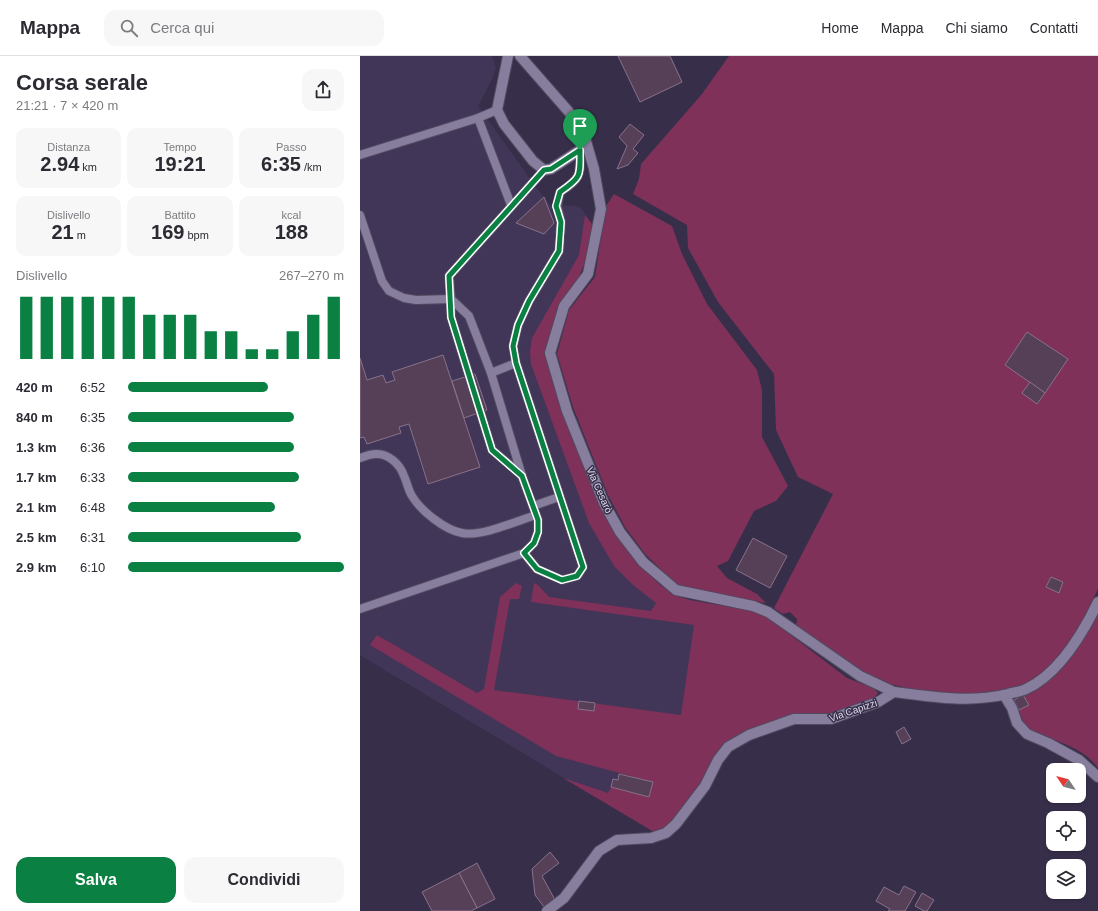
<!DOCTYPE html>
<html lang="it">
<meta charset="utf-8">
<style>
body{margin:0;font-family:Helvetica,sans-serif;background:#f7f7f7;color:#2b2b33;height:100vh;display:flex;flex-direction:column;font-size:15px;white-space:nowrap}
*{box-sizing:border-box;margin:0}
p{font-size:13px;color:#7c7c81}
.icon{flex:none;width:22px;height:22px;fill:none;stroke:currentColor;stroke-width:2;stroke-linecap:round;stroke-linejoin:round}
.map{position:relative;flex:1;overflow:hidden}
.side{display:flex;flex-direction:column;background:#fff;width:360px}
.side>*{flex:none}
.needle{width:26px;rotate:305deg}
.fabs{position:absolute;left:686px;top:707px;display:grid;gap:8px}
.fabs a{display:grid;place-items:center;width:40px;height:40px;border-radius:8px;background:#fff;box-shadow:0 1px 3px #0004;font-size:20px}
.pin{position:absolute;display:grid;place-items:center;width:34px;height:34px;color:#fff;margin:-41px -17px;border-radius:50% 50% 50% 0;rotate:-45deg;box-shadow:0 0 4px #0007}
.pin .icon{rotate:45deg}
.round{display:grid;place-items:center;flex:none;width:42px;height:42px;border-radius:12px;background:#f7f7f7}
.overview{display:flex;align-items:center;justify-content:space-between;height:68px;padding:0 16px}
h1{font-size:22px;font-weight:800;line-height:30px}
.stats{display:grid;grid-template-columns:repeat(3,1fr);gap:6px;height:68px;padding:4px 16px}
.stats div{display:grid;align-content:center;border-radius:10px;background:#f7f7f7;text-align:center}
.stats b{font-size:20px;font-weight:800}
.stats small{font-size:11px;font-weight:400}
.stats p{font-size:11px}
.chart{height:112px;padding:8px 16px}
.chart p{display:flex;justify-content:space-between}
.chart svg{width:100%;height:72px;margin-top:4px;stroke:#0b8043;stroke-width:6}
.button{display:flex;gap:8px;margin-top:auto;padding:8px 16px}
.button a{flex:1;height:46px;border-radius:12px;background:#0b8043;color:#fff;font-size:16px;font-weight:800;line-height:46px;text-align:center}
.button a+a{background:#f7f7f7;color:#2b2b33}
ul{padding:0 16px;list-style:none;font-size:13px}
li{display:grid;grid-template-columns:64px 48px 1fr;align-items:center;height:30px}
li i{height:10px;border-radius:5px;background:#0b8043}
header{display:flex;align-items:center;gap:24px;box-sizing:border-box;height:56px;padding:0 20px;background:#fff;border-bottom:1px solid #e1e1e2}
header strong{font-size:19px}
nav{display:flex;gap:22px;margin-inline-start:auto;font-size:14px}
.search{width:280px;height:36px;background:#f7f7f7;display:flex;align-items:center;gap:10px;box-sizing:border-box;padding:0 14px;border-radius:12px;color:#7c7c81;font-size:15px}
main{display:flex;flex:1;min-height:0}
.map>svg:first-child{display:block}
</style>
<header>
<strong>Mappa</strong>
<div class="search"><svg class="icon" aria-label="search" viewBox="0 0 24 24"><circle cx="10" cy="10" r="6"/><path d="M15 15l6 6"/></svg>Cerca qui</div>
<nav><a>Home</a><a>Mappa</a><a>Chi siamo</a><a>Contatti</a></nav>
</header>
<main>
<section class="side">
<div class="overview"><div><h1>Corsa serale</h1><p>21:21 · 7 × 420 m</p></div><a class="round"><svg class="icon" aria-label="share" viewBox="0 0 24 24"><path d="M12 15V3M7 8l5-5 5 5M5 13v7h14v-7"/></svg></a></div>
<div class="stats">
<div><p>Distanza</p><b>2.94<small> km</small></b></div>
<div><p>Tempo</p><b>19:21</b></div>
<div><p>Passo</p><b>6:35<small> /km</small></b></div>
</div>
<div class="stats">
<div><p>Dislivello</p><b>21<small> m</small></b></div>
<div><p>Battito</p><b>169<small> bpm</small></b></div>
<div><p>kcal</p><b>188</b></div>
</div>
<div class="chart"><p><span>Dislivello</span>267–270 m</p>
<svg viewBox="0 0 160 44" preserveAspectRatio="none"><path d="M5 44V6M15 44V6M25 44V6M35 44V6M45 44V6M55 44V6M65 44V17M75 44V17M85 44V17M95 44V27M105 44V27M115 44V38M125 44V38M135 44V27M145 44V17M155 44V6"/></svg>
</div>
<ul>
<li><b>420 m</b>6:52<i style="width:65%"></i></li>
<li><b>840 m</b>6:35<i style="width:77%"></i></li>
<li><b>1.3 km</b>6:36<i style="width:77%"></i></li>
<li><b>1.7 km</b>6:33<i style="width:79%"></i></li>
<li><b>2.1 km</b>6:48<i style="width:68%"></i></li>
<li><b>2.5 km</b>6:31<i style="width:80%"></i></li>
<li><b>2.9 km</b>6:10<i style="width:100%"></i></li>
</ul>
<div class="button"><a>Salva</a><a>Condividi</a></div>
</section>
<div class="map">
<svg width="738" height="855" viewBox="0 0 738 855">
<rect width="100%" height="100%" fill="#372f4a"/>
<!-- built -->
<polygon fill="#413657" points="0,0 132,0 136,11 132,23 118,50 173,127 190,149 214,150 221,152 232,168 218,223 197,255 185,295 189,312 256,478 275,504 299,528 314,539 330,544 473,611 487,622 513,632 518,637 432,659 367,688 351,707 343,724 294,776 0,599"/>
<!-- green -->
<g fill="#7f3159">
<polygon points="369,0 738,0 738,533 715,579 687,613 664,629 637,636 599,639 565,636 530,628 503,616 436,570 437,563 430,556 423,558 414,552 473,438 438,421 416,374 414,318 358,246 328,192 327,169 273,138 279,123 281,108 342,38"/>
<polygon points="254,138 312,170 322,198 347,248 397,314 402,334 402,381 428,430 416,445 394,455 368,505 357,510 367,522 397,538 406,547 331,534 316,528 286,499 265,471 248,439 213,351 197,298 209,254 235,221 246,150"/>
<polygon points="225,159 232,168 227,201 218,223 197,255 185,295 189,312 256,478 275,504 299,528 314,539 330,544 393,555 407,561 487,622 513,632 518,637 513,643 470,658 432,659 367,688 351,707 343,724 312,766 304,773 294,776 203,722 248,737 251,731 289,741 293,726 196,700 10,589 17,579 117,637 124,633 140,541 156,527 162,530 159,543 150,543 134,634 321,659 334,569 171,546 174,527 178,529 189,541 291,555 296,547 273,529 254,510 229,467 171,308 170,296 172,282 219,199"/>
<path d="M738,556v156c-15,-22 -47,-27 -70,-40l-4,-5 -10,-23c12,-7 26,-13 37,-23 19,-17 36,-42 47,-65z"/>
</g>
<!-- building -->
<g fill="#564058" stroke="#89718a">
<polygon points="258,0 310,0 322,26 280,46"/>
<polygon points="270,68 284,79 273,93 278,97 268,109 257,113 267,90 259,81"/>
<polygon points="184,141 194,167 184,178 156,167"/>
<polygon points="667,276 708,303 685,337 645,309"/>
<polygon points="83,299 120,411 68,428 49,368 39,371 41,377 7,388 4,381 0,382 0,302 7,324 23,319 26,327 35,324 32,316"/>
<polygon points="115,318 127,354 104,362 92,325"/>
<polygon points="670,326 685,337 677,348 662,337"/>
<polygon points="393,482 427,500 410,532 376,514"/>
<polygon points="691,521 703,526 699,537 686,531"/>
<polygon points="663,639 669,649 659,654 654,644"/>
<polygon points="219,645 235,647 234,655 218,653"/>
<polygon points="544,671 551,683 542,688 536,676"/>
<polygon points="259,718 293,726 289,741 251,731 253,723 258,724"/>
<polygon points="190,796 199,807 182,820 195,844 184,851 175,839 172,813"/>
<polygon points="117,807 135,843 117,852 99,817"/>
<polygon points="99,817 117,852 111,855 72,855 62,836"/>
<polygon points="544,830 556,836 545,855 528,855 530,853 516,845 524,831 539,839"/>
<polygon points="562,837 574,844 567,855 564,855 555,850"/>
</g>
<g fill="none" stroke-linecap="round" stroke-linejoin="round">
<defs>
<g id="service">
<polyline points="118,62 151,149"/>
<polyline points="0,99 118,62 137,54"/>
<polyline points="0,159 22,225 29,235 44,242 56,244 91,243 91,261 132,394 162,419"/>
<polyline points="131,317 156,307"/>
<path d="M0,402c4,-1 10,-4 15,-4 13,-1 25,10 29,22 3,6 4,14 8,20 9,15 33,34 50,37 19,4 55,-12 74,-18"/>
<polyline points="173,450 199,441"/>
<path d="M164,497l13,16 25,11 15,-4 6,-9 -67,-204 -3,-17 5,-21 11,-24 30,-50 2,-29 -4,-16 3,-14c22,-14 20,-17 20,-42"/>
<polyline points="0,553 164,497 174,487 178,476 178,464 162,420 131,317 109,260 91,243 89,220 184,114"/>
</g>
<g id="minor">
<polyline points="148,0 137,54 144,68 173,105 184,114 191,113 220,94 226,85"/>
<polyline points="160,0 209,56 226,85 234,113 241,153 228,218 204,250 190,297 207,355 244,447 260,476 283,506 316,534 393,550 408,556 500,620 534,636"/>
<polyline points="644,639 652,652 657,667 667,678 688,687 719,704 738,721"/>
<path d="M187,855l17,-13 35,-47 18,-11 34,-2 15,-5 10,-9 29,-38 13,-26 10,-13 21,-12 45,-16h37l47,-17 16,-10c39,5 75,11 114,2 6,-2 13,-2 18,-5 33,-15 57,-56 72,-87"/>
</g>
</defs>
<!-- service casing -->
<use href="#service" stroke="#514a60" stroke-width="10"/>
<!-- minor casing -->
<use href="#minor" stroke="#514a60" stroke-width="12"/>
<!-- service -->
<use href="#service" stroke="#877e9e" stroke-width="8"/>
<!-- minor -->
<use href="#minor" stroke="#877e9e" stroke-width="10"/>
</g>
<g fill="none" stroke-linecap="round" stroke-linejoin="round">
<defs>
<path id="route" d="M220,94c0,26 2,27 -20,42l-4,14 5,16 -2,29 -30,50 -11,24 -5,21 3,17 67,204 -6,9 -15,4 -25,-11 -13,-16 10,-10 4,-11v-12l-16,-44 -30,-26 -41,-133 -2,-41 95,-106 7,-1z"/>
</defs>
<!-- route casing -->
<use href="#route" stroke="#fff" stroke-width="8"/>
<!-- route -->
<use href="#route" stroke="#0b8043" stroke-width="5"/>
</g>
<g text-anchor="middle" stroke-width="3" stroke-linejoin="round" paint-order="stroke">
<!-- street labels -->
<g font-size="10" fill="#e0dbec" stroke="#372f4a">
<text transform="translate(240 434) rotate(66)" y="4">Via Cesarò</text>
<text transform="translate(493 654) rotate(-19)" y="4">Via Capizzi</text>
</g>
</g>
</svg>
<div class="fabs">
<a><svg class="needle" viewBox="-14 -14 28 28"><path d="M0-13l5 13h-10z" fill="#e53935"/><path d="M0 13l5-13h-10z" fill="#7c7c81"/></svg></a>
<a><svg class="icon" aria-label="locate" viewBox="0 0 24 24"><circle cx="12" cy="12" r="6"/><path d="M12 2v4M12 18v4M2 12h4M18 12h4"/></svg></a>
<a><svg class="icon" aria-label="layers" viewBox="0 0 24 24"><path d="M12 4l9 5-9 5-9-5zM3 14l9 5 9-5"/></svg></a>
</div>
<div class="pin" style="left:220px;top:94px;background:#1e9e55"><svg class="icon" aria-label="arrive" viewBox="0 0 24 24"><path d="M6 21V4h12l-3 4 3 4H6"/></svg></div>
</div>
</main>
